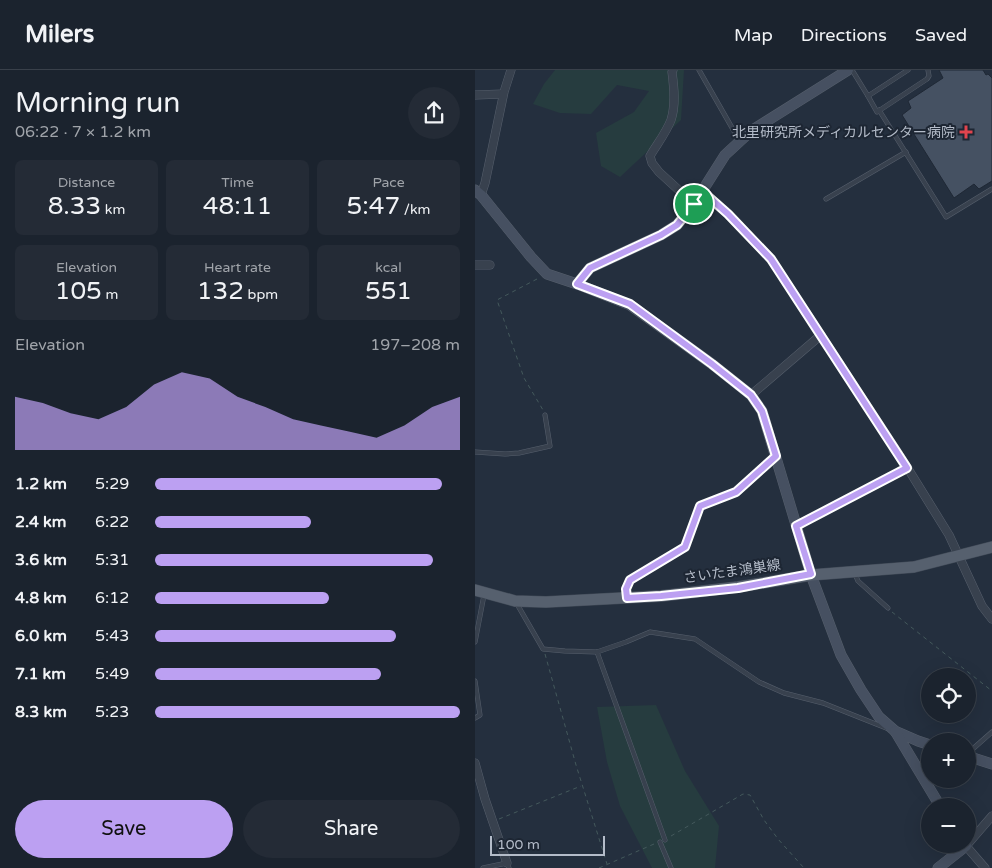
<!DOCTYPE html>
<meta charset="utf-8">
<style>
body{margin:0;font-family:"Varela Round","Noto Sans JP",sans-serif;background:#242b36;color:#f1f3f6;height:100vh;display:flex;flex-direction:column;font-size:19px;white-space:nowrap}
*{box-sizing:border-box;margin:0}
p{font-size:16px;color:#a0a4aa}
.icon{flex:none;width:28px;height:28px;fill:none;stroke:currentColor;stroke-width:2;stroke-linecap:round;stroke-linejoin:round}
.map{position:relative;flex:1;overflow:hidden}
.side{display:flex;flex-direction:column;background:#1b232e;width:475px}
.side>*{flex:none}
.tools{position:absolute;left:446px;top:598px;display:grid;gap:10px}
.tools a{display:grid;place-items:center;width:55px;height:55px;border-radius:50%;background:#1b232e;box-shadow:0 5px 20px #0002,0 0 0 1px #39404a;font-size:25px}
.scale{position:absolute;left:15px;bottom:12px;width:115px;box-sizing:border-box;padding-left:5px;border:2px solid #b4bcc9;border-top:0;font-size:14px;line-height:18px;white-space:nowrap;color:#b4bcc9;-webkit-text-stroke:4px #1d2633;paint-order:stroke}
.pin{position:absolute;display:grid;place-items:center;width:42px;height:42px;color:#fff;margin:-21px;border:2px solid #fff;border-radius:50%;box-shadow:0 1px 5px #0007}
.round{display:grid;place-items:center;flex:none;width:52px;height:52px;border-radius:26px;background:#242b36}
.head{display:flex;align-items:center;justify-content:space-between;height:85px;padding:0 15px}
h1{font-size:28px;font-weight:600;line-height:38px}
.metrics{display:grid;grid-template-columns:repeat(3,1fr);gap:8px;height:85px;padding:5px 15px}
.metrics div{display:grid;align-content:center;border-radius:8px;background:#242b36;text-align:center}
.metrics b{font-size:25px;font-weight:600}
.metrics small{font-size:14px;font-weight:400}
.metrics p{font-size:14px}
.chart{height:140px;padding:10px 15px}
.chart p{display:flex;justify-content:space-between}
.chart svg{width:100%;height:90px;margin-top:5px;fill:#bca0f2;opacity:.7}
.action{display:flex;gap:10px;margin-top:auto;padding:10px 15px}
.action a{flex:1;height:58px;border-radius:30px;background:#bca0f2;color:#111;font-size:20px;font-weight:600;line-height:58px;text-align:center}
.action a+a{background:#242b36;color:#f1f3f6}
ul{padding:0 15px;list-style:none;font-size:16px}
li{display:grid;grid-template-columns:80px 60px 1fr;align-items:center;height:38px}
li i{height:12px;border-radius:6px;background:#bca0f2}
header{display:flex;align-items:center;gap:30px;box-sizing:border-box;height:70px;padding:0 25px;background:#1b232e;border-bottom:1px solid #39404a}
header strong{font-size:24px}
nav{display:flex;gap:28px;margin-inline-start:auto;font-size:18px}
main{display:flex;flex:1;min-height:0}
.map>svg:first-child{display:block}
</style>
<header>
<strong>Milers</strong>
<nav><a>Map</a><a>Directions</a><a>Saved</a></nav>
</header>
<main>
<section class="side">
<div class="head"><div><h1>Morning run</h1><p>06:22 · 7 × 1.2 km</p></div><a class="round"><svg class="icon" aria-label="share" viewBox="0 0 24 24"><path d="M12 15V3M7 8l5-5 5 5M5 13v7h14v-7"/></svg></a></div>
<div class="metrics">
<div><p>Distance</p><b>8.33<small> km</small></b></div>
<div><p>Time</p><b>48:11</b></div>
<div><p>Pace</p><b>5:47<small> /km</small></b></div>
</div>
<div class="metrics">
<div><p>Elevation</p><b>105<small> m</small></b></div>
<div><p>Heart rate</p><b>132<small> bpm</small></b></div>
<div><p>kcal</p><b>551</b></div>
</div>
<div class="chart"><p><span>Elevation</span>197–208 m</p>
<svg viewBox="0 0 160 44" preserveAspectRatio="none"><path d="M0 44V18L10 21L20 26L30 29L40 23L50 12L60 6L70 9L80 18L90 23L100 29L110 32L120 35L130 38L140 32L150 23L160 18V44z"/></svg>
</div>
<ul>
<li><b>1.2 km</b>5:29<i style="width:94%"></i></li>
<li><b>2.4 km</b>6:22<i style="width:51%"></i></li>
<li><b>3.6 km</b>5:31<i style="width:91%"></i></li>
<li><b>4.8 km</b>6:12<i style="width:57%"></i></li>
<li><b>6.0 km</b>5:43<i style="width:79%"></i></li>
<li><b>7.1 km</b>5:49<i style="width:74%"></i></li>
<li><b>8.3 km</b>5:23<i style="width:100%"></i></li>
</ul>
<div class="action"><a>Save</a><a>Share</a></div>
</section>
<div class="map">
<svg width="517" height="798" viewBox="0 0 517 798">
<rect width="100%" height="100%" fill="#242f3e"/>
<!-- green -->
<g fill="#263c3f">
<polygon points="80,0 209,0 206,50 145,107 126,96 121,63 159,42 174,21 142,15 116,44 85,43 58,34 69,14"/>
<polygon points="181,635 210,701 244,756 240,798 177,798 145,736 132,692 122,637"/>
</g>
<!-- building -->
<polygon fill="#455162" stroke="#1f2835" points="464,0 508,0 511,5 513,4 517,8 517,111 504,119 499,114 479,128 427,45 436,38 433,31 468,8"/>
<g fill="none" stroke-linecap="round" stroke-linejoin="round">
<defs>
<g id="lane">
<polyline points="224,0 264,70"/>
<polyline points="377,0 393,26 433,0"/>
<polyline points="393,26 402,42 452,9 454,6 453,0"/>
<polyline points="404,40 471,147 517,119"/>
<polyline points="351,129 431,82"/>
<polyline points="0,382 30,384 44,383 75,376 70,345"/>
<polyline points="323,454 432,398"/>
<polyline points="380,504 383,511 413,538"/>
<polyline points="42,534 68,579 90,581 122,582 151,572 175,562 220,569 284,612 309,623 348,633 411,658"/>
<polyline points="0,572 9,525"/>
<polyline points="122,582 190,770"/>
<polyline points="0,611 5,645 0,648"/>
<polyline points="492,684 517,662"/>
<polyline points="185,772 196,798"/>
<polyline points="8,798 32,793 34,798"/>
</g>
<g id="street">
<path d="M198,0l-1,2c2,15 4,33 -1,48 -5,13 -14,24 -21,36l2,7 7,9 35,32"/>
<polyline points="0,25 28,24"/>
<polyline points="227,121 253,144 296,189 427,389 474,465 507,536 517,549"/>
<polyline points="6,125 10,113 29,22 36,0"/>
<polyline points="0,195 15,195"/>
<polyline points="276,325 346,265"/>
<polyline points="0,693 10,729 32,793"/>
<polyline points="510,798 491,776 517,746"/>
</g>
<g id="secondary">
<polyline points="0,120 6,125 56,187 72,204 102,214 155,235 237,294 276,325 287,341 336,505 366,585 386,620 404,647 420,661 443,671 455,675"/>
<polyline points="102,214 115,198 186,165 202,155 219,134 250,85 276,61 373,0"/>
<polyline points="420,661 465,736"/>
<polyline points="492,686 517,694"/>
<polyline points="463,798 491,776 490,774"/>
</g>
<polyline id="primary" points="0,520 40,531 71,532 186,526 263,517 336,505 439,497 517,477"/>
</defs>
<!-- lane casing -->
<use href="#lane" stroke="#565f6c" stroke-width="5"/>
<!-- street casing -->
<use href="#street" stroke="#565f6c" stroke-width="9"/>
<!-- secondary casing -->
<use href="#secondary" stroke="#565f6c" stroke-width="11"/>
<!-- primary casing -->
<use href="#primary" stroke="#414a57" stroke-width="12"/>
<!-- path -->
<g stroke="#44595c" stroke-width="1" stroke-dasharray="4 4" stroke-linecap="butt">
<polyline points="62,209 22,230 49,308 68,340"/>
<polyline points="151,519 155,510 210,477 225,436 261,422 293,394"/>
<polyline points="417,542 517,621"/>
<polyline points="70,584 101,695 132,794"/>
<polyline points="24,749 106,716"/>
<polyline points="196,766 268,724 275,725 289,750 303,769 329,798"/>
<polyline points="124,798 179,774"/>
</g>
<!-- lane -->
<use href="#lane" stroke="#38414e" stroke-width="4"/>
<!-- street -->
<use href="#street" stroke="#38414e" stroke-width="8"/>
<!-- secondary -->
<use href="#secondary" stroke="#465061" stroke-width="10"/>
<!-- primary -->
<use href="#primary" stroke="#56606e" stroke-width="11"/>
</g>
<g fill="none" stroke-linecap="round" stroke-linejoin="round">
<defs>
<polygon id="route" points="227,121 253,144 296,189 432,398 321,456 336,504 263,518 186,526 152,528 151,519 155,510 210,477 225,436 261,422 301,386 287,341 276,325 237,294 155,234 102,214 115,198 186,165 202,155 219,134"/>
</defs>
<!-- route casing -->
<use href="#route" stroke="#fff" stroke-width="10"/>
<!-- route -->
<use href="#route" stroke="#bca0f2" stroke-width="6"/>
</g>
<!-- markers -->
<path fill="#e0444e" stroke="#1d2633" stroke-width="2" d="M488.5 54.5h5v5h5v5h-5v5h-5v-5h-5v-5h5z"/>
<g text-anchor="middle" stroke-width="4" stroke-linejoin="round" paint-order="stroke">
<!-- poi labels -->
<g font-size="14" fill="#b4bcc9" stroke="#1d2633" text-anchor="end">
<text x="480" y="67">北里研究所メディカルセンター病院</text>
</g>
<!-- street labels -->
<g font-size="14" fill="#b4bcc9" stroke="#1d2633">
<text transform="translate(257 501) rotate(-8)" y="5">さいたま鴻巣線</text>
</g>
</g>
</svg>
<div class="tools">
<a><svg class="icon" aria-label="locate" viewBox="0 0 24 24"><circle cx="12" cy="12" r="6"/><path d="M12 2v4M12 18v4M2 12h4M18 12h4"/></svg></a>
<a>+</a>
<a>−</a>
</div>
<div class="scale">100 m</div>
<div class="pin" style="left:219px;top:134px;background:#1e9e55"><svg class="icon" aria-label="arrive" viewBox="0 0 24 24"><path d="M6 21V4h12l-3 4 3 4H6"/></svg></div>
</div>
</main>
